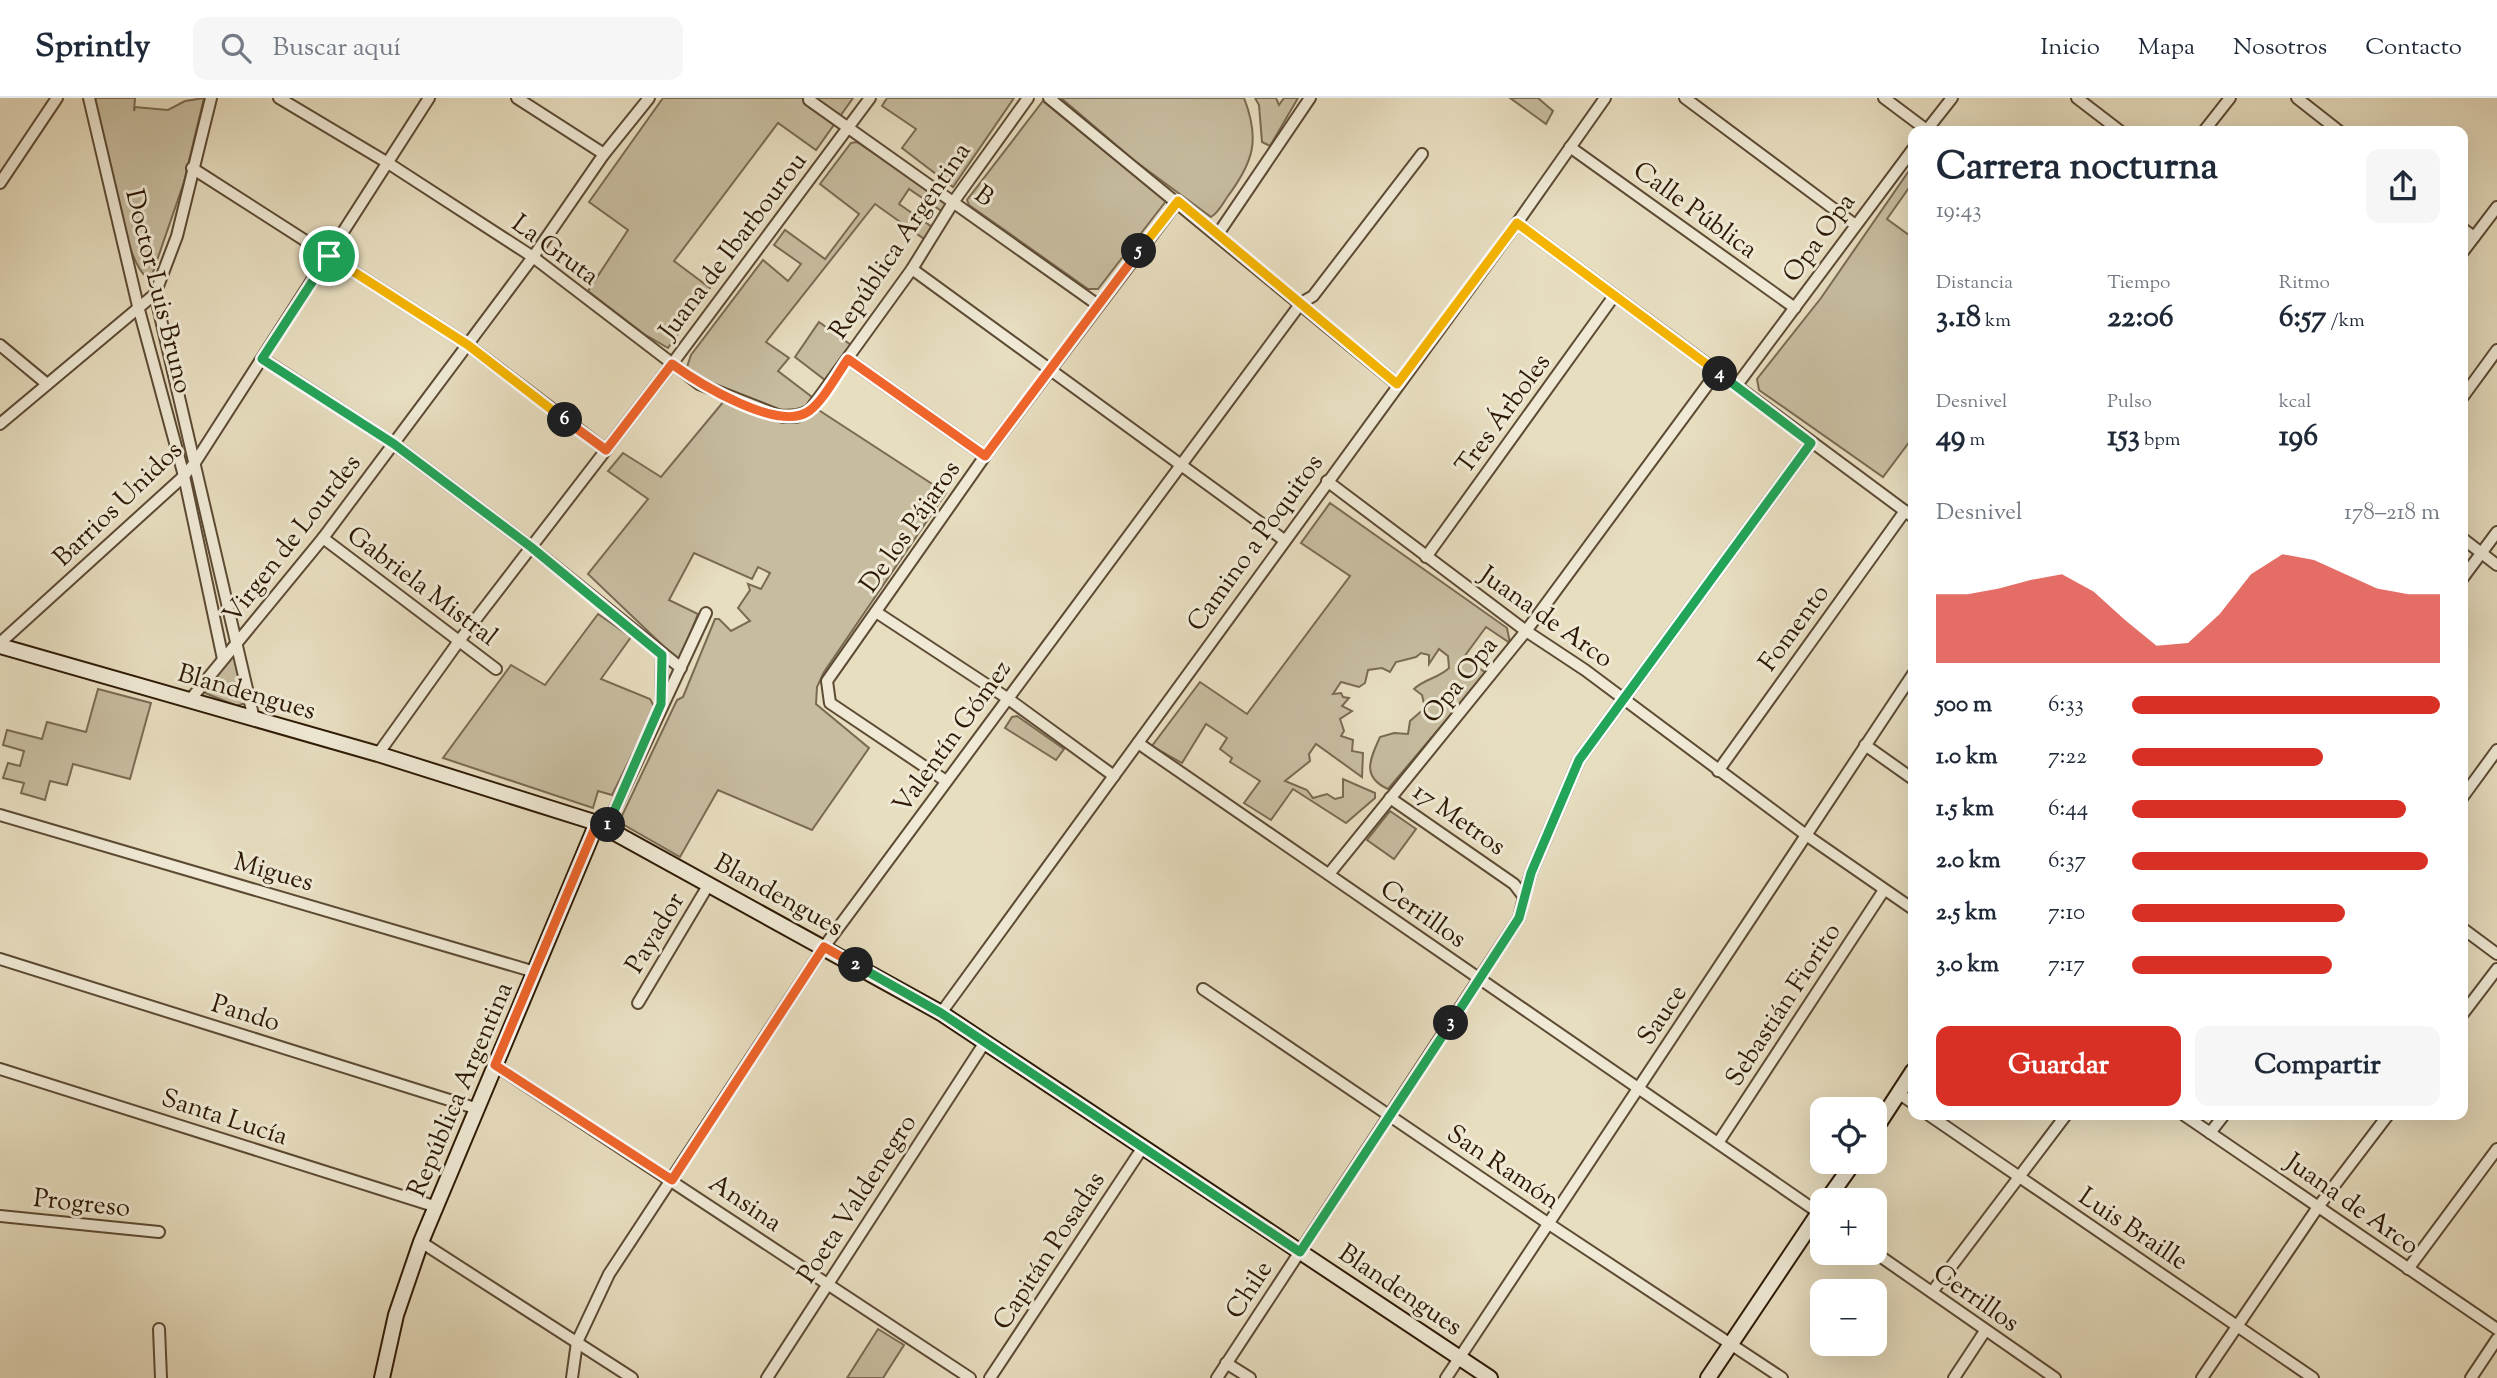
<!DOCTYPE html>
<html lang="es">
<meta charset="utf-8">
<style>
body{margin:0;font-family:"Sorts Mill Goudy",serif;background:#f6f6f7;color:#1f2937;height:100vh;display:flex;flex-direction:column;font-size:26px;white-space:nowrap}
*{box-sizing:border-box;margin:0}
p{font-size:23px;color:#747a83}
.icon{flex:none;width:38px;height:38px;fill:none;stroke:currentColor;stroke-width:2;stroke-linecap:round;stroke-linejoin:round}
.map{position:relative;flex:1;overflow:hidden}
.sheet{position:absolute;left:1908px;top:28px;width:560px;height:994px;display:flex;flex-direction:column;background:#fff;border-radius:14px;box-shadow:0 7px 28px #0002}
.sheet>*{flex:none}
.controls{position:absolute;left:1810px;top:999px;display:grid;gap:14px}
.controls a{display:grid;place-items:center;width:77px;height:77px;border-radius:14px;background:#fff;box-shadow:0 7px 28px #0002;font-size:35px}
.pin{position:absolute;display:grid;place-items:center;width:60px;height:60px;color:#fff;margin:-30px;border:4px solid #fff;border-radius:50%;box-shadow:0 2px 7px #0007}
.km{position:absolute;width:35px;height:35px;margin:-18px;border-radius:50%;background:#222;color:#fff;font-size:19px;line-height:35px;text-align:center}
.round{display:grid;place-items:center;flex:none;width:74px;height:74px;border-radius:14px;background:#f6f6f7}
.overview{display:flex;align-items:center;justify-content:space-between;height:119px;padding:0 28px}
h1{font-size:38px;font-weight:800;line-height:52px}
.metrics{display:grid;grid-template-columns:repeat(3,1fr);gap:10px;height:119px;padding:7px 28px}
.metrics div{display:grid;align-content:center}
.metrics b{font-size:30px;font-weight:800}
.metrics small{font-size:19px;font-weight:400}
.metrics p{font-size:19px}
.chart{height:196px;padding:14px 28px}
.chart p{display:flex;justify-content:space-between}
.chart svg{width:100%;height:126px;margin-top:7px;fill:#d93025;opacity:.7}
.button{display:flex;gap:14px;margin-top:auto;padding:14px 28px}
.button a{flex:1;height:80px;border-radius:14px;background:#d93025;color:#fff;font-size:28px;font-weight:800;line-height:80px;text-align:center}
.button a+a{background:#f6f6f7;color:#1f2937}
ul{padding:0 28px;list-style:none;font-size:23px}
li{display:grid;grid-template-columns:112px 84px 1fr;align-items:center;height:52px}
li i{height:18px;border-radius:9px;background:#d93025}
header{display:flex;align-items:center;gap:42px;box-sizing:border-box;height:98px;padding:0 35px;background:#fff;border-bottom:2px solid #e0e1e3}
header strong{font-size:33px}
nav{display:flex;gap:38px;margin-inline-start:auto;font-size:24px}
.search{width:490px;height:63px;background:#f6f6f7;display:flex;align-items:center;gap:18px;box-sizing:border-box;padding:0 24px;border-radius:14px;color:#747a83;font-size:26px}
.map>svg:first-child{display:block}
</style>
<header>
<strong>Sprintly</strong>
<div class="search"><svg class="icon" aria-label="search" viewBox="0 0 24 24"><circle cx="10" cy="10" r="6"/><path d="M15 15l6 6"/></svg>Buscar aquí</div>
<nav><a>Inicio</a><a>Mapa</a><a>Nosotros</a><a>Contacto</a></nav>
</header>
<div class="map">
<svg width="2497" height="1280" viewBox="0 0 2497 1280">
<rect width="100%" height="100%" fill="#e7ddbf"/>
<filter id="stains"><feTurbulence type="fractalNoise" baseFrequency=".00286" numOctaves="4"/><feColorMatrix values="0 0 0 0 .2 0 0 0 0 .09 0 0 0 0 .02 0 0 0 .5 -.17"/></filter>
<radialGradient id="worn" r=".72"><stop offset=".6" stop-color="#630" stop-opacity="0"/><stop offset="1" stop-color="#630" stop-opacity=".3"/></radialGradient>
<!-- green -->
<g fill="#c7bc9f" stroke="#7a6a52" stroke-width="2">
<path d="M95,0h40l-1,13 1,-4 33,3 17,-9 19,-3 -20,84 -32,93 -5,2c-23,-13 -45,-147 -52,-179z"/>
<polygon points="663,0 853,0 816,52 778,25 674,163 710,190 668,250 644,236 588,193 628,132 589,104"/>
<polygon points="887,0 1014,0 953,89 902,50 916,31 882,8"/>
<path d="M1061,0h183c16,41 10,63 -16,98 -5,7 -9,16 -17,21l-76,-56z"/>
<polygon points="1255,0 1276,0 1279,7 1284,0 1298,0 1270,48 1262,44 1259,7"/>
<polygon points="1510,0 1538,0 1553,13 1546,26"/>
<polygon points="1043,3 1166,103 1098,191 1088,191 969,107 967,102"/>
<path d="M857,44l89,60v12l-37,-25 -10,15 36,25 -8,12 -52,-37 -109,138 23,16 -11,13 34,26 -7,10c-41,12 -84,-18 -119,-37l5,-15 72,-95 25,21 13,-17 -27,-19 11,-15 40,29 34,-45 -39,-30 31,-41z"/>
<polygon points="1913,67 1913,84 1887,121 1913,140 1913,339 1883,379 1759,292 1757,281 1821,200"/>
<polygon points="819,224 851,247 825,282 795,259"/>
<path d="M724,303c30,10 68,34 93,8l129,84 -122,179 -7,15 -1,17 53,44 -57,82 -94,-40 -38,67 -61,-35 58,-122 6,-3 32,-78h4l12,12 19,-10 -12,-13 12,-18 -2,-6 13,5 9,-16 -12,-6 -6,12 -58,-26 -25,47 29,14 -19,47 -91,-87 60,-75 -40,-28 15,-18 38,24z"/>
<path d="M1330,405l177,125 3,15 -24,-16 -22,30 22,16 -98,116c-27,-12 -18,-30 -8,-52l14,-4 14,1 2,-13 15,-13 -3,-13 -8,-6c10,-10 25,-11 35,-21l-1,-12 -9,-7 -10,15v-9l-8,-2 -5,4 -20,5 -6,10 -8,-4 -14,2 -3,13 -6,4 -18,-5 -8,12 8,-1 2,4 6,1 -7,8 10,5 -12,8 4,12 -3,5 12,4 -1,11 11,2 -1,24 -46,-33 -7,10 1,7 -25,20 22,9 6,8 14,-4 8,5 8,-2v-18l32,14v5l-29,25 -53,-34 -22,31 -27,-17 16,-22 -30,-19 2,-4 -12,-9 7,-11 -21,-14 -24,39 -30,-17 48,-64 47,32 103,-138 -49,-33z"/>
<polygon points="598,516 631,539 601,581 650,601 655,610 612,697 598,693 593,710 443,660 511,567 545,587"/>
<polygon points="231,558 237,560 245,605 237,608 205,595"/>
<polygon points="98,591 151,605 130,681 73,666 67,687 50,683 45,702 21,695 24,685 3,680 8,665 20,668 24,653 3,647 7,632 42,641 47,624 86,634"/>
<polygon points="1017,618 1064,651 1056,662 1005,630 1012,619"/>
<polygon points="1390,713 1416,731 1394,761 1367,742"/>
<polygon points="878,1231 904,1247 883,1280 847,1280"/>
</g>
<g fill="none" stroke-linecap="round" stroke-linejoin="round">
<defs>
<g id="street">
<polyline points="89,0 138,208 184,378 223,561"/>
<polyline points="279,0 388,65 533,159 699,286 783,319 796,319 810,312 912,171 954,103 1028,0"/>
<polyline points="517,0 604,56"/>
<polyline points="1049,0 1397,286"/>
<polyline points="1685,0 1854,126"/>
<polyline points="1884,0 1928,33"/>
<polyline points="2077,0 2120,33"/>
<polyline points="2297,0 2339,33"/>
<polyline points="809,2 1098,207"/>
<polyline points="1926,33 1952,0"/>
<polyline points="2204,33 2230,0"/>
<polyline points="1570,49 1795,210"/>
<polyline points="192,70 468,247 606,352"/>
<polyline points="0,85 57,0"/>
<polyline points="1517,125 1913,419"/>
<polyline points="2462,130 2474,139"/>
<polyline points="1218,136 1310,0"/>
<polyline points="2462,155 2497,109"/>
<polyline points="912,171 1284,442"/>
<polyline points="155,196 254,621"/>
<polyline points="0,247 47,286"/>
<polyline points="263,261 394,346 531,449 681,570"/>
<polyline points="848,261 985,358"/>
<polyline points="1737,287 1913,51"/>
<polyline points="2462,300 2497,252"/>
<polyline points="0,326 155,196 177,138 211,0"/>
<polyline points="1327,383 1526,533 1585,572 1806,737 1913,811"/>
<polyline points="323,440 496,571"/>
<polyline points="2462,440 2497,467"/>
<polyline points="1426,459 1614,198"/>
<polyline points="2462,481 2497,434"/>
<polyline points="876,514 1007,600 1114,678"/>
<polyline points="0,545 184,378 196,363 429,0"/>
<polyline points="190,602 323,440 533,159 604,56 649,0"/>
<polyline points="661,603 662,557"/>
<polyline points="1138,645 1822,1117"/>
<polyline points="1865,647 1913,681"/>
<polyline points="378,656 459,543 672,266 870,0"/>
<polyline points="1718,673 1905,413"/>
<polyline points="946,683 830,605 827,583 985,358 1178,103"/>
<polyline points="2462,700 2497,652"/>
<polyline points="0,717 535,874"/>
<polyline points="606,730 706,515"/>
<polyline points="1329,776 1526,533 1717,274"/>
<polyline points="1524,799 1531,775 1579,662 1811,345"/>
<polyline points="2462,830 2497,856"/>
<polyline points="0,861 478,1011"/>
<polyline points="1203,891 1549,1126 1782,1280"/>
<polyline points="638,905 709,786"/>
<polyline points="941,915 1517,125 1605,0"/>
<polyline points="2462,917 2497,871"/>
<polyline points="495,967 970,1280"/>
<polyline points="0,971 437,1109"/>
<polyline points="1898,995 1913,1005"/>
<polyline points="1929,1017 2313,1280"/>
<polyline points="2184,1017 2497,1231"/>
<polyline points="2210,1035 2224,1017"/>
<polyline points="1718,1045 1884,792"/>
<polyline points="0,1118 159,1134"/>
<polyline points="421,1144 632,1280"/>
<polyline points="1874,1154 2055,1280"/>
<polyline points="2408,1171 2497,1051"/>
<polyline points="1932,1194 2066,1017"/>
<polyline points="159,1231 161,1280"/>
<polyline points="1226,1265 1250,1280"/>
<polyline points="572,1280 577,1244 609,1176 824,849 1301,205 1313,198 1422,56"/>
<polyline points="767,1280 985,944"/>
<polyline points="990,1280 1143,1049"/>
<polyline points="1217,1280 1519,820 1524,799 1514,786 1390,700"/>
<polyline points="1446,1280 1913,576"/>
<polyline points="1954,1280 1985,1233"/>
<polyline points="2202,1280 2318,1109 2388,1017"/>
<polyline points="2471,1280 2497,1241"/>
</g>
<g id="secondary">
<polyline points="0,548 378,656 597,725 941,915 1490,1280"/>
<polyline points="1874,1033 1913,973"/>
<polyline points="1827,1102 1854,1064"/>
<polyline points="382,1280 396,1217 421,1144 597,725"/>
<polyline points="1708,1280 1822,1110"/>
</g>
</defs>
<!-- street casing -->
<use href="#street" stroke="#5c4a33" stroke-width="14"/>
<!-- secondary casing -->
<use href="#secondary" stroke="#2d1904" stroke-width="18"/>
<!-- street -->
<use href="#street" stroke="#efe9d5" stroke-width="10"/>
<!-- secondary -->
<use href="#secondary" stroke="#efe9d5" stroke-width="14"/>
</g>
<g fill="none" stroke-linecap="round" stroke-linejoin="round">
<defs>
<polyline id="split-1" points="329,158 262,261 394,346 531,449 662,557 661,606 608,727"/>
<polyline id="split-2" points="608,727 606,730 597,725 495,967 672,1082 824,849 856,867"/>
<polyline id="split-3" points="856,867 941,915 1300,1154 1451,925"/>
<polyline id="split-4" points="1451,925 1519,820 1531,775 1579,662 1811,345 1720,276"/>
<polyline id="split-5" points="1139,153 1178,103 1397,286 1517,125 1720,276"/>
<path id="split-6" d="M565,322l41,30 66,-86c26,19 107,69 137,47 15,-11 28,-37 39,-52l137,97 154,-205"/>
<polyline id="split-7" points="329,158 468,247 565,322"/>
</defs>
<!-- split-1 casing -->
<use href="#split-1" stroke="#fff" stroke-width="14"/>
<!-- split-2 casing -->
<use href="#split-2" stroke="#fff" stroke-width="14"/>
<!-- split-3 casing -->
<use href="#split-3" stroke="#fff" stroke-width="14"/>
<!-- split-4 casing -->
<use href="#split-4" stroke="#fff" stroke-width="14"/>
<!-- split-5 casing -->
<use href="#split-5" stroke="#fff" stroke-width="14"/>
<!-- split-6 casing -->
<use href="#split-6" stroke="#fff" stroke-width="14"/>
<!-- split-7 casing -->
<use href="#split-7" stroke="#fff" stroke-width="14"/>
<!-- split-1 -->
<use href="#split-1" stroke="#22a559" stroke-width="9"/>
<!-- split-2 -->
<use href="#split-2" stroke="#f0652b" stroke-width="9"/>
<!-- split-3 -->
<use href="#split-3" stroke="#22a559" stroke-width="9"/>
<!-- split-4 -->
<use href="#split-4" stroke="#22a559" stroke-width="9"/>
<!-- split-5 -->
<use href="#split-5" stroke="#f5b400" stroke-width="9"/>
<!-- split-6 -->
<use href="#split-6" stroke="#f0652b" stroke-width="9"/>
<!-- split-7 -->
<use href="#split-7" stroke="#f5b400" stroke-width="9"/>
</g>
<g text-anchor="middle" stroke-width="6" stroke-linejoin="round" paint-order="stroke">
<!-- street labels -->
<g font-size="26" fill="#2d1904" stroke="#efe9d5">
<text transform="translate(985 97) rotate(36)" y="9">B</text>
<text transform="translate(1696 111) rotate(36)" y="9">Calle Pública</text>
<text transform="translate(1818 139) rotate(-54)" y="9">Opa Opa</text>
<text transform="translate(899 142) rotate(-56)" y="9">República Argentina</text>
<text transform="translate(732 147) rotate(-53)" y="9">Juana de Ibarbourou</text>
<text transform="translate(556 151) rotate(36)" y="9">La Gruta</text>
<text transform="translate(160 193) rotate(76)" y="9">Doctor Luis Bruno</text>
<text transform="translate(1502 315) rotate(-54)" y="9">Tres Árboles</text>
<text transform="translate(117 405) rotate(-44)" y="9">Barrios Unidos</text>
<text transform="translate(909 428) rotate(-55)" y="9">De los Pájaros</text>
<text transform="translate(291 440) rotate(-52)" y="9">Virgen de Lourdes</text>
<text transform="translate(1254 444) rotate(-54)" y="9">Camino a Poquitos</text>
<text transform="translate(423 487) rotate(37)" y="9">Gabriela Mistral</text>
<text transform="translate(1547 518) rotate(35)" y="9">Juana de Arco</text>
<text transform="translate(1793 529) rotate(-54)" y="9">Fomento</text>
<text transform="translate(1459 581) rotate(-51)" y="9">Opa Opa</text>
<text transform="translate(247 593) rotate(16)" y="9">Blandengues</text>
<text transform="translate(951 638) rotate(-54)" y="9">Valentín Gómez</text>
<text transform="translate(1460 720) rotate(35)" y="9">17 Metros</text>
<text transform="translate(274 773) rotate(16)" y="9">Migues</text>
<text transform="translate(779 796) rotate(29)" y="9">Blandengues</text>
<text transform="translate(1424 815) rotate(35)" y="9">Cerrillos</text>
<text transform="translate(654 834) rotate(-59)" y="9">Payador</text>
<text transform="translate(1782 906) rotate(-57)" y="9">Sebastián Fiorito</text>
<text transform="translate(246 914) rotate(17)" y="9">Pando</text>
<text transform="translate(1661 916) rotate(-56)" y="9">Sauce</text>
<text transform="translate(459 991) rotate(-67)" y="9">República Argentina</text>
<text transform="translate(225 1018) rotate(18)" y="9">Santa Lucía</text>
<text transform="translate(1504 1068) rotate(34)" y="9">San Ramón</text>
<text transform="translate(856 1100) rotate(-57)" y="9">Poeta Valdenegro</text>
<text transform="translate(82 1104) rotate(6)" y="9">Progreso</text>
<text transform="translate(746 1104) rotate(34)" y="9">Ansina</text>
<text transform="translate(2353 1105) rotate(35)" y="9">Juana de Arco</text>
<text transform="translate(2134 1130) rotate(34)" y="9">Luis Braille</text>
<text transform="translate(1048 1152) rotate(-57)" y="9">Capitán Posadas</text>
<text transform="translate(1248 1191) rotate(-57)" y="9">Chile</text>
<text transform="translate(1401 1191) rotate(34)" y="9">Blandengues</text>
<text transform="translate(1977 1199) rotate(35)" y="9">Cerrillos</text>
</g>
</g>
<rect width="100%" height="100%" filter="url(#stains)"/>
<rect width="100%" height="100%" fill="url(#worn)"/>
</svg>
<div class="controls">
<a><svg class="icon" aria-label="locate" viewBox="0 0 24 24"><circle cx="12" cy="12" r="6"/><path d="M12 2v4M12 18v4M2 12h4M18 12h4"/></svg></a>
<a>+</a>
<a>−</a>
</div>
<div class="pin" style="left:329px;top:158px;background:#1e9e55"><svg class="icon" aria-label="arrive" viewBox="0 0 24 24"><path d="M6 21V4h12l-3 4 3 4H6"/></svg></div>
<b class="km" style="left:608px;top:727px">1</b>
<b class="km" style="left:856px;top:867px">2</b>
<b class="km" style="left:1451px;top:925px">3</b>
<b class="km" style="left:1720px;top:276px">4</b>
<b class="km" style="left:1139px;top:153px">5</b>
<b class="km" style="left:565px;top:322px">6</b>
<section class="sheet">
<div class="overview"><div><h1>Carrera nocturna</h1><p>19:43</p></div><a class="round"><svg class="icon" aria-label="share" viewBox="0 0 24 24"><path d="M12 15V3M7 8l5-5 5 5M5 13v7h14v-7"/></svg></a></div>
<div class="metrics">
<div><p>Distancia</p><b>3.18<small> km</small></b></div>
<div><p>Tiempo</p><b>22:06</b></div>
<div><p>Ritmo</p><b>6:57<small> /km</small></b></div>
</div>
<div class="metrics">
<div><p>Desnivel</p><b>49<small> m</small></b></div>
<div><p>Pulso</p><b>153<small> bpm</small></b></div>
<div><p>kcal</p><b>196</b></div>
</div>
<div class="chart"><p><span>Desnivel</span>178–218 m</p>
<svg viewBox="0 0 160 44" preserveAspectRatio="none"><path d="M0 44V20L10 20L20 18L30 15L40 13L50 19L60 29L70 38L80 37L90 27L100 13L110 6L120 8L130 13L140 18L150 20L160 20V44z"/></svg>
</div>
<ul>
<li><b>500 m</b>6:33<i style="width:100%"></i></li>
<li><b>1.0 km</b>7:22<i style="width:62%"></i></li>
<li><b>1.5 km</b>6:44<i style="width:89%"></i></li>
<li><b>2.0 km</b>6:37<i style="width:96%"></i></li>
<li><b>2.5 km</b>7:10<i style="width:69%"></i></li>
<li><b>3.0 km</b>7:17<i style="width:65%"></i></li>
</ul>
<div class="button"><a>Guardar</a><a>Compartir</a></div>
</section>
</div>
